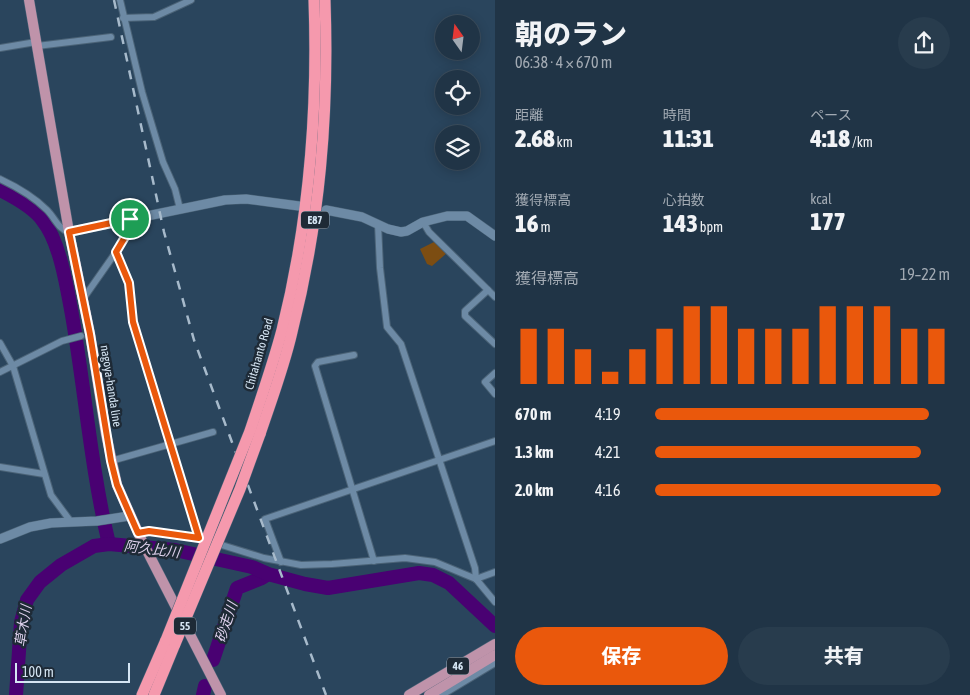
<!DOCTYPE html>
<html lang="ja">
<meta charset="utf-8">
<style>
body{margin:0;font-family:"Asap Condensed","Noto Sans JP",sans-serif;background:#283c4d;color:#f1f3f6;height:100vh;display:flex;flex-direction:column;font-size:19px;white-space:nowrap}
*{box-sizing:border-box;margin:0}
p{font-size:16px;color:#a2aab3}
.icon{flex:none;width:28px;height:28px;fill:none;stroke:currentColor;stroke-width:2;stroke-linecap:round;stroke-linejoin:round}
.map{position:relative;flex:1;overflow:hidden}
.panel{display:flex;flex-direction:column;background:#203446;width:475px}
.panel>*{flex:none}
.needle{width:32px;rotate:346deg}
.controls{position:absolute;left:435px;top:15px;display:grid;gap:10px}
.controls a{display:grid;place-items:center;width:45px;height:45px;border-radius:50%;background:#203446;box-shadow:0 2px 12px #0003,0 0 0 1px #3d4f5f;font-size:25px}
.scale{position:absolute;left:15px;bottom:12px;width:115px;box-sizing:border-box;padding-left:5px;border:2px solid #d5e5f3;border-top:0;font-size:14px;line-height:18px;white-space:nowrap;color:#d5e5f3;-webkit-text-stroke:4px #1e2a36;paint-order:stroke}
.pin{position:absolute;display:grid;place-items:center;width:42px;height:42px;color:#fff;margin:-21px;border:2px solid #fff;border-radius:50%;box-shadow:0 1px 5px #0007}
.round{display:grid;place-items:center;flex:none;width:52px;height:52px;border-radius:26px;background:#283c4d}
.overview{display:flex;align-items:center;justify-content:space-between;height:85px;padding:0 20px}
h1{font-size:28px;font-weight:800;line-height:38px}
.stats{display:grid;grid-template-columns:repeat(3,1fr);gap:8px;height:85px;padding:5px 20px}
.stats div{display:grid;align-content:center}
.stats b{font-size:25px;font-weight:800}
.stats small{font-size:14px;font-weight:400}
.stats p{font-size:14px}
.chart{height:140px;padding:10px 20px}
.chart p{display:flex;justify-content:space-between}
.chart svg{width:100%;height:90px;margin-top:5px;stroke:#ea580c;stroke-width:6}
.action{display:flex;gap:10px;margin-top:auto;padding:10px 20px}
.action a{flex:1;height:58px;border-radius:30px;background:#ea580c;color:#fff;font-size:20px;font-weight:800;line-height:58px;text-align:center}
.action a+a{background:#283c4d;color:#f1f3f6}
ul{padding:0 20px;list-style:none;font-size:16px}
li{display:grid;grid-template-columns:80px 60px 1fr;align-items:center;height:38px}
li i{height:12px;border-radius:6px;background:#ea580c}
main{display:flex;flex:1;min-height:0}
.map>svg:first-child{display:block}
</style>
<main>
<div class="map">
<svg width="495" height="695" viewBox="0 0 495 695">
<rect width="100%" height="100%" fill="#2a455d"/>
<!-- green -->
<polygon fill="#7c4d12" points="436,241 448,252 432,266 427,264 420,249"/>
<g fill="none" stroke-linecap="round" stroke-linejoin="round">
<!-- river -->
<g stroke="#490172" stroke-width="14">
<path d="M0,190c14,7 34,18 43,31 17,21 24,67 29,94 13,75 19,154 37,229"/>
<polyline points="213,660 237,588 262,578 268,574"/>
<polyline points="16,695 21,622 27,600 40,582 61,565 94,546 109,544 175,550 252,567 268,574 305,584 328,588 419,573 433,575 449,583 495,626"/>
<polyline points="203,695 205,686"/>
</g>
<defs>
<g id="street">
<polyline points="120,0 142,92 163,162 175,189 180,209"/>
<polyline points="123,18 154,17 191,0"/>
<polyline points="37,46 111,37"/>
<polyline points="0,48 36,42"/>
<path d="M0,179c17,8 34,18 47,31 8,8 11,19 22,22"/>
<polyline points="423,222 429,232 488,290 465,311 465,316 495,344"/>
<polyline points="378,224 380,268 387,327 401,344 475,568 476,579"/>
<polyline points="116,252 129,283 133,322 199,538"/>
<polyline points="488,290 495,297"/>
<polyline points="83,299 116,252 131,227 130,219"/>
<polyline points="0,343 13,366 51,495 71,522"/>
<polyline points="354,355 318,362 315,366 374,561"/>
<polyline points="0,372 62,341 81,336"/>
<polyline points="495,373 485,382 495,394"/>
<polyline points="111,461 213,432"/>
<polyline points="0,467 44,474"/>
<polyline points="138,533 149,531 199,538 264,558 301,565 332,564 405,558 435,562 476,579 495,602"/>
<polyline points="281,562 265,519 495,441"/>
<polyline points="476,579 495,572"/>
<polyline points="442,695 495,663"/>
</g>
<g id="secondary">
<polyline points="326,210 362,217 388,229 401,232 407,231 423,222 447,216 467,216 495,236"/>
<polyline points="69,232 225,200 246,199 299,206"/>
<polyline points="0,539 30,527 51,523 97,521 129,516"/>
</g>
<g id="primary">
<polyline points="29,0 69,232 90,334 106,434 117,485 141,539 221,695"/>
<polyline points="409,695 495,644"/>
<polyline points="429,695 495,655"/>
</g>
<g id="highway">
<path d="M250,431c11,-33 23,-67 32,-101 27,-108 36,-218 32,-330"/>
<path d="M260,434c11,-33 24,-67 32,-102 28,-111 37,-217 33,-332"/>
<polyline points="142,695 166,640"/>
<polyline points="154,695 175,644"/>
</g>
</defs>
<!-- street casing -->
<use href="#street" stroke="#4b6377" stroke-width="8"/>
<!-- secondary casing -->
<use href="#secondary" stroke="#4b6377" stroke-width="10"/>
<!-- primary casing -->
<use href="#primary" stroke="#4b6377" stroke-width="11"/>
<!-- highway casing -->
<use href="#highway" stroke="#4b6377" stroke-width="12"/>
<!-- street -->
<use href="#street" stroke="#6d8aa5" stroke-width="6"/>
<!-- secondary -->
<use href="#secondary" stroke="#6d8aa5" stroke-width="9"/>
<!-- primary -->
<use href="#primary" stroke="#bf93aa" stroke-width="10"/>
<!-- highway -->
<use href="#highway" stroke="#f599ad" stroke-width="11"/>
<!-- rail -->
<polyline stroke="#a7bacb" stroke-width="2.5" stroke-dasharray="9 9" stroke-linecap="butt" points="114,0 164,232 194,340 326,695"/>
<defs>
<g id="highway-bridge">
<polyline points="166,640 250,431"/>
<polyline points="175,644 240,489 260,434"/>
</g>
</defs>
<!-- highway-bridge casing -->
<use href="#highway-bridge" stroke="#4b6377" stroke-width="12" stroke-linecap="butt"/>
<!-- highway-bridge -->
<use href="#highway-bridge" stroke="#f599ad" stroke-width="11"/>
</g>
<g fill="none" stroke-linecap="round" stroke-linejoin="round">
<defs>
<polygon id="route" points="130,219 131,227 116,252 129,283 133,322 199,538 149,531 138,533 117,485 111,461 90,334 69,232"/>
</defs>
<!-- route casing -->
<use href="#route" stroke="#fff" stroke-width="10"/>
<!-- route -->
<use href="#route" stroke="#ea580c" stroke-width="6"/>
</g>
<g text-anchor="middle" stroke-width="5" stroke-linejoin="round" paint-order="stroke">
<!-- shield labels -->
<g fill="#1e2a36" stroke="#9eadba" stroke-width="1">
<rect x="301" y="211.5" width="28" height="17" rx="4"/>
<rect x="174" y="617.5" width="22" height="17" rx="4"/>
<rect x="447" y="657.5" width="22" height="17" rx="4"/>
</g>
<g font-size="11" font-weight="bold" fill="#d5e5f3">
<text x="315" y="224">E87</text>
<text x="185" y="630">55</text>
<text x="458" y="670">46</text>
</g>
<!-- street labels -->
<g font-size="12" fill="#d5e5f3" stroke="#1e2a36">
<text transform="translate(259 354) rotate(-74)" y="4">Chitahanto Road</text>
<text transform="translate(111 386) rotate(81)" y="4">nagoya-handa line</text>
</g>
<!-- water labels -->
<g font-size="14" font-style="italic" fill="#ded1ec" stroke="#1e2a36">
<text transform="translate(152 549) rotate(7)" y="5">阿久比川</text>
<text transform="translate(226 622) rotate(-72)" y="5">砂走川</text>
<text transform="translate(23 626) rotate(-81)" y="5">草木川</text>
</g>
</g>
</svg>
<div class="controls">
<a><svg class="needle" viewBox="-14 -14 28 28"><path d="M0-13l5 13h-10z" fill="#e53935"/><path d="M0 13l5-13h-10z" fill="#a2aab3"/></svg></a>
<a><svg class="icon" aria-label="locate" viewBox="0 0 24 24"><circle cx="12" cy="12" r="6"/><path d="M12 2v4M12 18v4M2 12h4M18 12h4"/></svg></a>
<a><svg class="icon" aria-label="layers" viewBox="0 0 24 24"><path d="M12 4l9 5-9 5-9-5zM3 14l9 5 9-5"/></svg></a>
</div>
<div class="scale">100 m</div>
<div class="pin" style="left:130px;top:219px;background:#1e9e55"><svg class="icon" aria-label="arrive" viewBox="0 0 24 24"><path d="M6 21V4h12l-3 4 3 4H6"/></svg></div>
</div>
<section class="panel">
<div class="overview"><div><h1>朝のラン</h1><p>06:38 · 4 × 670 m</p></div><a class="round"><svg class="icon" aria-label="share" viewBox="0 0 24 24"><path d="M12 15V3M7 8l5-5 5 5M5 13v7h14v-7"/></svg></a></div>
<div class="stats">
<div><p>距離</p><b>2.68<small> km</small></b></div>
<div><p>時間</p><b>11:31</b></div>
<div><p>ペース</p><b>4:18<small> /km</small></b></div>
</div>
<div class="stats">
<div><p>獲得標高</p><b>16<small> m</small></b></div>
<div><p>心拍数</p><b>143<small> bpm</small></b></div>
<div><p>kcal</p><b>177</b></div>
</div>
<div class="chart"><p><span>獲得標高</span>19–22 m</p>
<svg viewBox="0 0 160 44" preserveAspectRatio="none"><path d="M5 44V17M15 44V17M25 44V27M35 44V38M45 44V27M55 44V17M65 44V6M75 44V6M85 44V17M95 44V17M105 44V17M115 44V6M125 44V6M135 44V6M145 44V17M155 44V17"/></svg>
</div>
<ul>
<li><b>670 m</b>4:19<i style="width:93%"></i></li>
<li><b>1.3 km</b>4:21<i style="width:90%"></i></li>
<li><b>2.0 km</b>4:16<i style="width:97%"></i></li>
</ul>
<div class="action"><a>保存</a><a>共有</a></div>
</section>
</main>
